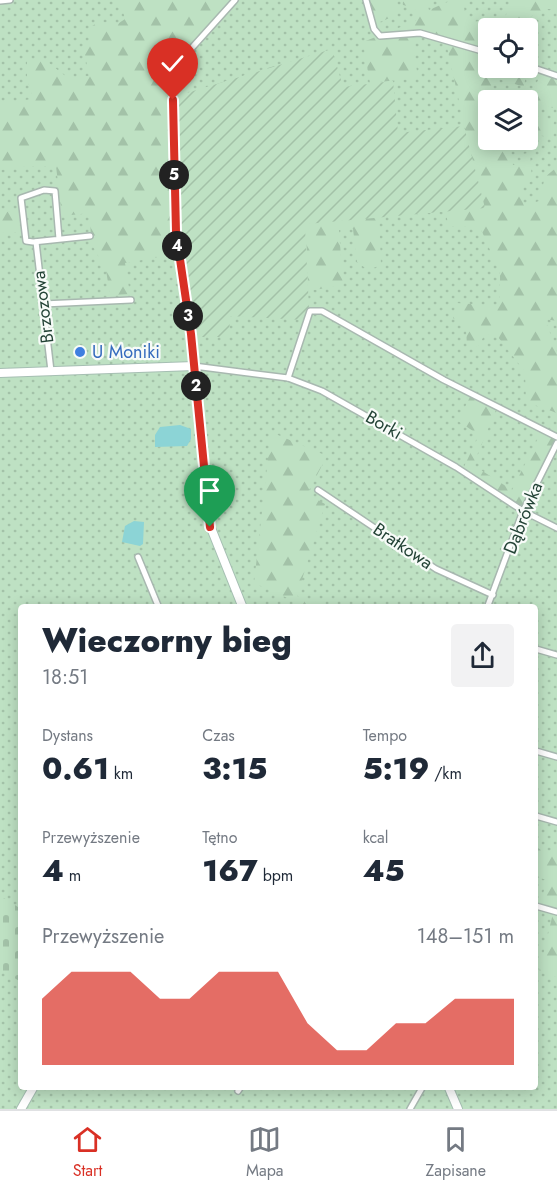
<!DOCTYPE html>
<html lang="pl">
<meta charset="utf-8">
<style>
body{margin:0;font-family:Jost,sans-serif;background:#f2f2f3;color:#1f2937;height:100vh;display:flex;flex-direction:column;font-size:22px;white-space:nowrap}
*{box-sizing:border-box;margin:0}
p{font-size:20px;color:#747a83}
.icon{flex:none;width:33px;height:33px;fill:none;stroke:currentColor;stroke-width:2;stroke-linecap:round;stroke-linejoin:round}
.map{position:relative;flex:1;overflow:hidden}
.panel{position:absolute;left:18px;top:604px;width:520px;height:486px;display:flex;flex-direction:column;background:#fff;border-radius:6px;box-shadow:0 3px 15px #0003}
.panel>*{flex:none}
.controls{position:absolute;left:478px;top:18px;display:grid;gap:12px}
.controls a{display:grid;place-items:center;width:60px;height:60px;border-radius:6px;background:#fff;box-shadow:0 3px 15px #0003;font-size:30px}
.pin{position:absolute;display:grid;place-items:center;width:51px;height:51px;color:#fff;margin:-62px -26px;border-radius:50% 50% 50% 0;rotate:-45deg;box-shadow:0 0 6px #0007}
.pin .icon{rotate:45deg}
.km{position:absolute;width:30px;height:30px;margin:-15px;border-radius:50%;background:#222;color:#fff;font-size:16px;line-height:30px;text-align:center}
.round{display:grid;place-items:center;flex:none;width:63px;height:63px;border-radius:6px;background:#f2f2f3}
.summary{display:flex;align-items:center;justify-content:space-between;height:102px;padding:0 24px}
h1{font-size:33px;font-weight:800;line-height:45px}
.figures{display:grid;grid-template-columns:repeat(3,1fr);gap:9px;height:102px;padding:6px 24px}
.figures div{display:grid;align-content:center}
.figures b{font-size:30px;font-weight:800}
.figures small{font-size:16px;font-weight:400}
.figures p{font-size:16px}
.chart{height:168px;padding:12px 24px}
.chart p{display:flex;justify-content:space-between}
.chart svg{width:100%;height:108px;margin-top:6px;fill:#d93025;opacity:.7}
.dock{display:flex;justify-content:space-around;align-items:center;height:84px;border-top:2px solid #e0e1e3;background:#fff;font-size:16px;color:#747a83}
.dock a{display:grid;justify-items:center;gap:3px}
.dock .current{color:#d93025}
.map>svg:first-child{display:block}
</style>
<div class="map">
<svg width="557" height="1109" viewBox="0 0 557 1109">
<defs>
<pattern id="grass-dots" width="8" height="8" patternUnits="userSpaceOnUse" patternTransform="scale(1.5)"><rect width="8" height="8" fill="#bee1c3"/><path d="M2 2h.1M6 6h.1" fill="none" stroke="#a3c2a8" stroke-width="1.8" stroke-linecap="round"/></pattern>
<pattern id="forest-firs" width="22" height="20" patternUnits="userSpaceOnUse" patternTransform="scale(1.5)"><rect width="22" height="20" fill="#bee1c3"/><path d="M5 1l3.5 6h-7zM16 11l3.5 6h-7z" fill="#a3c2a8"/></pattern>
<pattern id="cemetery-stones" width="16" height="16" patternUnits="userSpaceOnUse" patternTransform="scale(1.5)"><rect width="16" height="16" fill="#bee1c3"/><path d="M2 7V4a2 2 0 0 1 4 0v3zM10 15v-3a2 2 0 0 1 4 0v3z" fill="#a3c2a8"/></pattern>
<pattern id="garden-furrows" width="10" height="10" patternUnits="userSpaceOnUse" patternTransform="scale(1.5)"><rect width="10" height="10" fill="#bee1c3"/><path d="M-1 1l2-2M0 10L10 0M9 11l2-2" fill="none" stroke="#a3c2a8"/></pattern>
</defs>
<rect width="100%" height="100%" fill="#e6efea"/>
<!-- grass -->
<path fill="url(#grass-dots)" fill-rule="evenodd" d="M0,0h557v1109h-557zM489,28h39v40h-39zM489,100h39v40h-39zM21,608h515v480h-515z"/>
<!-- forest -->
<g fill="url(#forest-firs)">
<path d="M120,0h110l-43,51 -9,45 106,-33 -102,190 -57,10 5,31 -20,1 -4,-25 -15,-27 -1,-30 -28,3 -6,-50h-28l-28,4v-67l33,-4 -6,-21v-18h18l23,18 21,-2 -6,-32 8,-4 -1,-12c8,-8 16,-6 26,-3l9,-6z"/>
<polygon points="369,0 393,0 397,15 375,24"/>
<polygon points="402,0 426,0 429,10 452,0 462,0 468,23 505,16 517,0 557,0 557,9 545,9 526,19 526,28 489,28 489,68 527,68 524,87 496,78 485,103 489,104 489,140 499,140 510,148 513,165 521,164 521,154 530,153 532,181 519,187 524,206 539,201 545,177 557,167 557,321 545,319 557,352 557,413 526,402 525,372 498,337 485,334 478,347 467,346 466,327 453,318 456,303 500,306 500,273 480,227 448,226 446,211 482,205 445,38 418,31 413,45 418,78 370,83 363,42 416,21 415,8 403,5"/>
<polygon points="542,73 557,79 557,109 542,105 531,108 534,115 554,121 549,137 528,133 527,100"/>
<polygon points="19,211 20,232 0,233 0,212"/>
<polygon points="379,215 381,265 368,270 357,262 353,229 339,230 343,285 308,291 306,224"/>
<polygon points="473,391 498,405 473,465 512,490 543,428 557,435 557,447 528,511 462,471 479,435 458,421"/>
<polygon points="271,432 327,456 307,494 325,504 297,596 336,607 303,607 303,605 254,583"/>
<polygon points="536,848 557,853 557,977 539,972 554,909 540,904 547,880 536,877"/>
</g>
<!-- cemetery -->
<polygon fill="url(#cemetery-stones)" points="4,898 21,909 21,982 0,969 0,904"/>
<!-- garden -->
<polygon fill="url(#garden-furrows)" points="332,49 343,87 393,81 398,133 464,126 485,208 307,224 305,227 309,309 303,320 230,316 229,337 197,337 181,253 177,96"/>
<!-- water -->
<g fill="#8cd4d6">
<polygon points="180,425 191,429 191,439 187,446 155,447 155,435 160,427"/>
<polygon points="134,521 144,522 143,544 140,546 122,542 125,526"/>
</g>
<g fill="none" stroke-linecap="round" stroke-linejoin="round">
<defs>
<g id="street">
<polyline points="235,0 190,50 173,91 175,233 194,366 288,378 322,391 456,467 523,511 557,528"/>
<polyline points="366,0 374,29 380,36 420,33 489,53"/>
<polyline points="0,1 10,0"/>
<polyline points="528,66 557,76"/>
<polyline points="59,239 55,191 44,190 21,198 26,241 33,242 90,236"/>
<polyline points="36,242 51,371"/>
<polyline points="43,304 131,300"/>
<polyline points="288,378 310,311 322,311 444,380 557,437"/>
<polyline points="318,490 436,569 493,595"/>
<polyline points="138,557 159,608"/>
<polyline points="487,608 523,511 557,443"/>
<polyline points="536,649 557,655"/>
<polyline points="536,751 557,757"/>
<polyline points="536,816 557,822"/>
<polyline points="536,906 557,912"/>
<polyline points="238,1091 240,1088"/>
<polyline points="410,1109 422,1088"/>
</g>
<g id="secondary">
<polyline points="0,373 194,366 209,523 243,608"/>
<polyline points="449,1088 458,1109"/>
<polyline points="21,1109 33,1088"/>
</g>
</defs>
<!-- street casing -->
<use href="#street" stroke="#a8b8b0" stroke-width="8"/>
<!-- secondary casing -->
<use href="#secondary" stroke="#a6bfb3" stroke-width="10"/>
<!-- street -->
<use href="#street" stroke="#fff" stroke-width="5"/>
<!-- secondary -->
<use href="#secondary" stroke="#fff" stroke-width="8"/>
</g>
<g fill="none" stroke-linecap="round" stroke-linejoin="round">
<defs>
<polyline id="route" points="173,100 176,232 191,334 210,527"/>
</defs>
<!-- route casing -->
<use href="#route" stroke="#fff" stroke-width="12"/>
<!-- route -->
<use href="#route" stroke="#d93025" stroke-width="8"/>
</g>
<!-- markers -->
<circle fill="#3f7fe0" stroke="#f7fbf8" stroke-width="2" cx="80" cy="352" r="6"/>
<g text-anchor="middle" stroke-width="4.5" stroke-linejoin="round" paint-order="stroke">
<!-- street labels -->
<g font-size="18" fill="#234336" stroke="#f7fbf8">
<text transform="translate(43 307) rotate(-97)" y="6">Brzozowa</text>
<text transform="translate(384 425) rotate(30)" y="6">Borki</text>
<text transform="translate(523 518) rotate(-68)" y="6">Dąbrówka</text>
<text transform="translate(403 546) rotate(34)" y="6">Bratkowa</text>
</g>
<!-- shop labels -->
<g font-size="18" fill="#366cbe" stroke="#f7fbf8" text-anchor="start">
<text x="92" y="358">U Moniki</text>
</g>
</g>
</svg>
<div class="controls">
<a><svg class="icon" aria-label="locate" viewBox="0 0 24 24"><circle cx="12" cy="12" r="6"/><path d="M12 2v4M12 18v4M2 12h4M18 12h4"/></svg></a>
<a><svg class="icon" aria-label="layers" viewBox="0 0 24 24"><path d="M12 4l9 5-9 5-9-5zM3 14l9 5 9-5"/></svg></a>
</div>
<div class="pin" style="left:210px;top:527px;background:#1e9e55"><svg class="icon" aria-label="arrive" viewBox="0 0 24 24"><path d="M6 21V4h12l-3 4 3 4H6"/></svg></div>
<div class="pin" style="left:173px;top:100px;background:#d93025"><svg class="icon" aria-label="check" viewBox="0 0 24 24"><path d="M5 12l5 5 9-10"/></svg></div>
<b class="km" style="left:196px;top:386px">2</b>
<b class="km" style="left:188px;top:316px">3</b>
<b class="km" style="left:177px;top:246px">4</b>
<b class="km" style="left:174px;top:175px">5</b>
<section class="panel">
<div class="summary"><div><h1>Wieczorny bieg</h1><p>18:51</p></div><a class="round"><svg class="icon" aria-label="share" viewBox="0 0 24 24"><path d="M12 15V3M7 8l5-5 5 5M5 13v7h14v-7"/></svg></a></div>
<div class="figures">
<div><p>Dystans</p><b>0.61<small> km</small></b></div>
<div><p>Czas</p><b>3:15</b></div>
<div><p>Tempo</p><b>5:19<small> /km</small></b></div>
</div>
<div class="figures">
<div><p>Przewyższenie</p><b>4<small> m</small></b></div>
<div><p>Tętno</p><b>167<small> bpm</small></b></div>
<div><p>kcal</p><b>45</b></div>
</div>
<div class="chart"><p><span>Przewyższenie</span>148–151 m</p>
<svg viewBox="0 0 160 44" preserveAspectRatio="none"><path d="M0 44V17L10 6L20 6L30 6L40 17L50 17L60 6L70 6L80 6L90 27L100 38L110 38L120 27L130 27L140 17L150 17L160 17V44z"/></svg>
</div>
</section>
</div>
<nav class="dock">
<a class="current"><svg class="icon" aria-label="home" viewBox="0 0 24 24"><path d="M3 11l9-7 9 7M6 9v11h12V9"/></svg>Start</a>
<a><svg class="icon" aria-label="map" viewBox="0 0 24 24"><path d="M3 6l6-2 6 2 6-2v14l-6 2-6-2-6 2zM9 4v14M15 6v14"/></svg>Mapa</a>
<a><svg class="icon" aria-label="saved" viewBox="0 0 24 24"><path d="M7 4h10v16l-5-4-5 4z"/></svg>Zapisane</a>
</nav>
